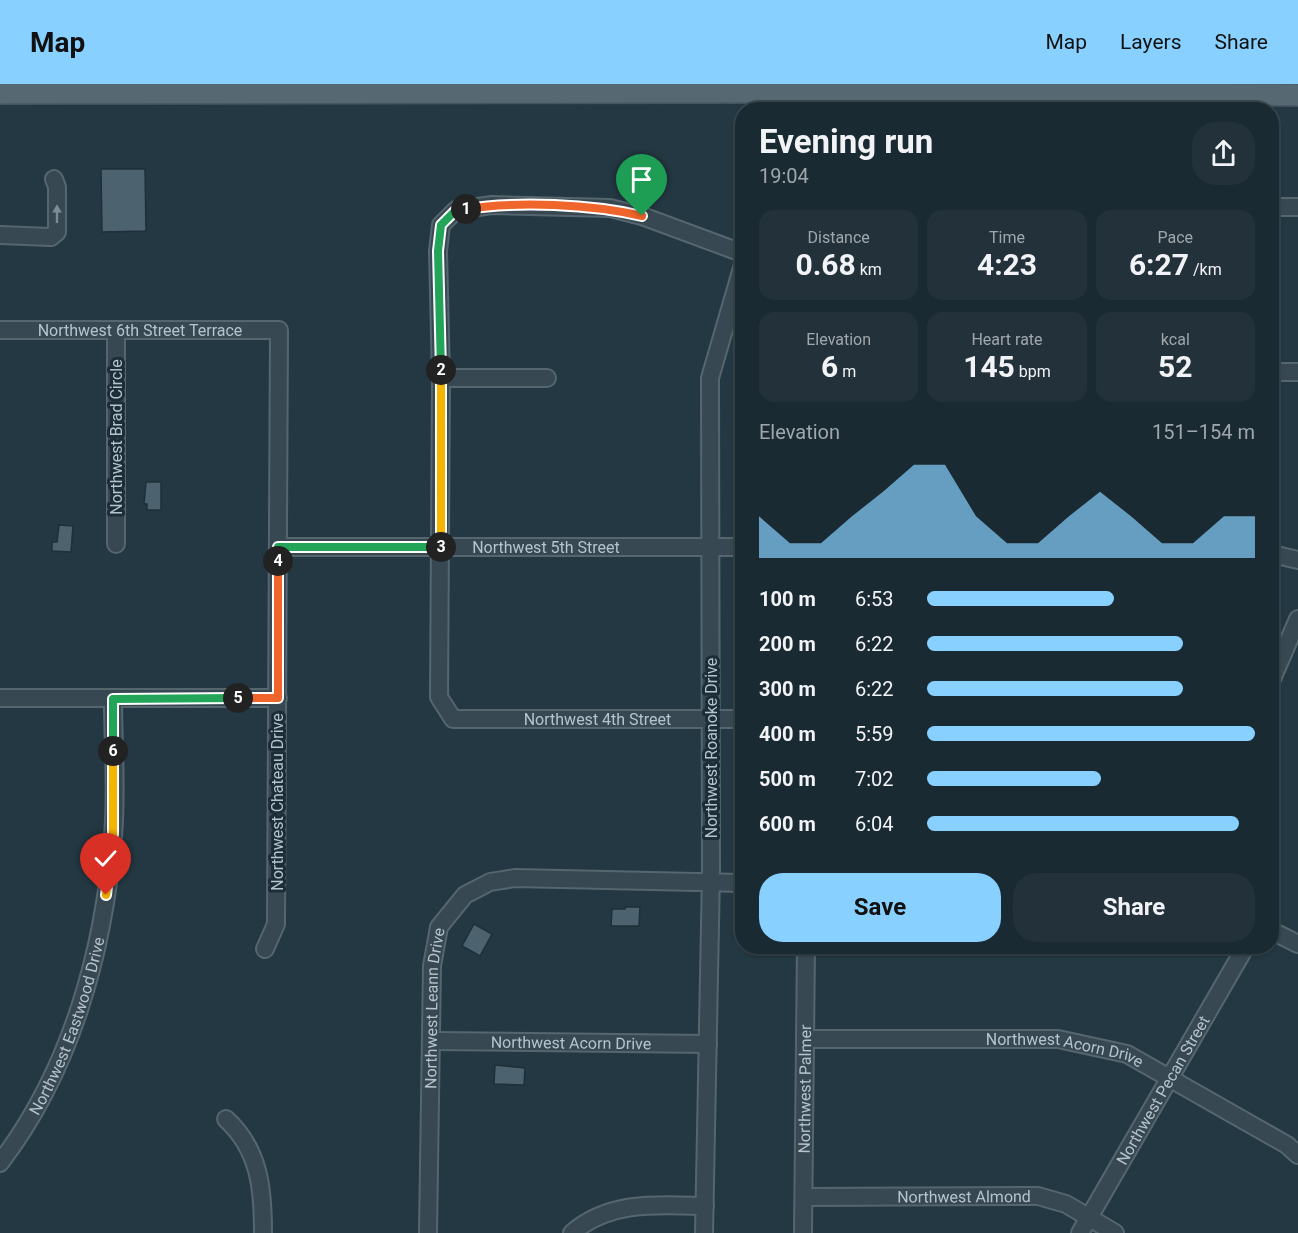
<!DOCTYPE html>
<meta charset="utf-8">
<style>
body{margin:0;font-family:Roboto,sans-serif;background:#23323a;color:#f1f3f6;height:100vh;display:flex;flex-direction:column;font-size:22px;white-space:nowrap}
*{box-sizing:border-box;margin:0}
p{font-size:20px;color:#9fa7ac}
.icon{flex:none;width:33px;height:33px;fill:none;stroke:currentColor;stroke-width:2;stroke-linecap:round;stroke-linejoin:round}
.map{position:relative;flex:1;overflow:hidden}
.panel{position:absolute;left:735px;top:18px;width:544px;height:852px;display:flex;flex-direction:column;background:#1a2a32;border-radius:24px;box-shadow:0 2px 4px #0004,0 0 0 2px #38464d}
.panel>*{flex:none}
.pin{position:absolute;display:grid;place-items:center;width:51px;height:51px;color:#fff;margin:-62px -26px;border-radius:50% 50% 50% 0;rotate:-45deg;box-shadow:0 0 6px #0007}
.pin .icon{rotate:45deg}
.km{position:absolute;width:30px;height:30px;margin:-15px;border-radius:50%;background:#222;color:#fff;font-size:16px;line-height:30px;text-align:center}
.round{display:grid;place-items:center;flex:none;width:63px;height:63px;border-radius:24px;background:#23323a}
.head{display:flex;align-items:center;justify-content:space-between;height:102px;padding:0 24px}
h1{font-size:33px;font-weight:700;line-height:45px}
.figures{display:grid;grid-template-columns:repeat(3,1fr);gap:9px;height:102px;padding:6px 24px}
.figures div{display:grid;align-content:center;border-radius:15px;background:#23323a;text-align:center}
.figures b{font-size:30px;font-weight:700}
.figures small{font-size:16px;font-weight:400}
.figures p{font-size:16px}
.chart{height:168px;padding:12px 24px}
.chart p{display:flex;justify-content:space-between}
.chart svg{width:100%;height:108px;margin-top:6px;fill:#87d0ff;opacity:.7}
.button{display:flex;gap:12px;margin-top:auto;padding:12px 24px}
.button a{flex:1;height:69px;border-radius:24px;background:#87d0ff;color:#111;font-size:24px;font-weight:700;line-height:69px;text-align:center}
.button a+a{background:#23323a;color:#f1f3f6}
ul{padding:0 24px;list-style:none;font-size:20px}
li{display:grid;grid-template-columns:96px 72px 1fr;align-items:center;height:45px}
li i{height:15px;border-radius:8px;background:#87d0ff}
header{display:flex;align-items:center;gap:36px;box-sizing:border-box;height:84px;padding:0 30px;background:#87d0ff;color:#111}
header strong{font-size:28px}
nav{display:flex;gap:33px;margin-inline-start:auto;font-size:21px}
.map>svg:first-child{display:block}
</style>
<header>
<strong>Map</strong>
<nav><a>Map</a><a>Layers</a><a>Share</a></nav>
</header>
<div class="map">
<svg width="1298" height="1149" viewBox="0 0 1298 1149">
<rect width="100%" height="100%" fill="#233842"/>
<!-- building -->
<g fill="#4c626e" stroke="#1e2f39" stroke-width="1.5">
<polygon points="101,85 145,85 146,147 102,148"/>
<polygon points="146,398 161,398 161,426 147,426 147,420 144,420"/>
<polygon points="59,441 73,442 71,468 52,467 52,458 57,458"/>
<polygon points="625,823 640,823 639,842 611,842 612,825 625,825"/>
<polygon points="474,840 492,850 480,872 462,862"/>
<polygon points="495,981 525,984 524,1001 494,1000"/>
</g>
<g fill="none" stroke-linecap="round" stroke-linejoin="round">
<defs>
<g id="minor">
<polyline points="766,26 770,0"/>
<polyline points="1272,123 1298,123"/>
<polyline points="0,151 51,153 57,148 57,103 54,95"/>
<path id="s1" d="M742,169l-100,-37 -32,-8 -118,-3 -36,5 -15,15 -3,26 3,127 -2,319 14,22h289"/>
<path id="s2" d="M0,246h279l-3,594 -11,25"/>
<polyline points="1272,288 1298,288"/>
<polyline points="441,294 547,294"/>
<polyline points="116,460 116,246"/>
<path id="s3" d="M278,463h464"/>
<polyline points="1272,470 1298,476"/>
<polyline points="1272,595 1298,535"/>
<polyline points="0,614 278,614"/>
<polyline points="1272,847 1298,860"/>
<path id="s4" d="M805,955h253l69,15 160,91 11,10"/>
<path id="s5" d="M431,957l277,3"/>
<path d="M226,1035c34,31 37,71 37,114"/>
<path id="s6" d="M0,1079c71,-93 104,-212 113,-327 4,-45 0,-92 0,-137"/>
<path id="s7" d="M804,1113l234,-1 28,8 49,29"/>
<path id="s8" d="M428,1149l4,-267 7,-39 26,-32 25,-13 25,-4 227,5"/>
<path d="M572,1149c38,-33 86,-28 133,-27"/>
<polyline points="704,1149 711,789 710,294 742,184"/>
<path id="s9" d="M803,1149l3,-287"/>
<path id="s10" d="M1080,1149l166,-287"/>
</g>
<polyline id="major" points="0,9 767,8 1298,11"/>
</defs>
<!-- minor casing -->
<use href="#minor" stroke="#55666f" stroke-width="20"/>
<!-- major casing -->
<use href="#major" stroke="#44545e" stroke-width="24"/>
<!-- minor -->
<use href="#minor" stroke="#384852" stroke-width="16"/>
<!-- major -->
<use href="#major" stroke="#566872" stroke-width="21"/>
</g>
<!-- one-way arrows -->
<defs><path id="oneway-solid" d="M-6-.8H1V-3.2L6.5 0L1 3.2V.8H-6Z" transform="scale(1.5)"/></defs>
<use fill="#7c8c95" href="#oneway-solid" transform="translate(57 130) rotate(-90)"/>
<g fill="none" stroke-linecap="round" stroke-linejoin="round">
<defs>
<path id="split-1" d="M466,125c52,-8 125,-5 176,7"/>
<polyline id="split-2" points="441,286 438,167 441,141 456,126 466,125"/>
<polyline id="split-3" points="441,463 441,286"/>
<polyline id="split-4" points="278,477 278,463 441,463"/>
<polyline id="split-5" points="238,614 278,614 278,477"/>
<polyline id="split-6" points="113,667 113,615 238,614"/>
<polyline id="split-7" points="106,811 113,750 113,667"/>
</defs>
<!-- split-1 casing -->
<use href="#split-1" stroke="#fff" stroke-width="12"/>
<!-- split-2 casing -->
<use href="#split-2" stroke="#fff" stroke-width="12"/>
<!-- split-3 casing -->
<use href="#split-3" stroke="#fff" stroke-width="12"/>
<!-- split-4 casing -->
<use href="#split-4" stroke="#fff" stroke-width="12"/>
<!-- split-5 casing -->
<use href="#split-5" stroke="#fff" stroke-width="12"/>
<!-- split-6 casing -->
<use href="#split-6" stroke="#fff" stroke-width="12"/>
<!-- split-7 casing -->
<use href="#split-7" stroke="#fff" stroke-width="12"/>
<!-- split-1 -->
<use href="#split-1" stroke="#f0652b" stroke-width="8"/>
<!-- split-2 -->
<use href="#split-2" stroke="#22a559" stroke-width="8"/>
<!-- split-3 -->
<use href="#split-3" stroke="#f5b400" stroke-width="8"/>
<!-- split-4 -->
<use href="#split-4" stroke="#22a559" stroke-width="8"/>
<!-- split-5 -->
<use href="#split-5" stroke="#f0652b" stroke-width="8"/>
<!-- split-6 -->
<use href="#split-6" stroke="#22a559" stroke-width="8"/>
<!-- split-7 -->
<use href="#split-7" stroke="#f5b400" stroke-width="8"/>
</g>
<g text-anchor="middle" stroke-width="6" stroke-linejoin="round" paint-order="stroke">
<!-- street labels -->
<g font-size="16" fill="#b4c3cc" stroke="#1c2d37">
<text dy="6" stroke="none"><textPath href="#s2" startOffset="140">Northwest 6th Street Terrace</textPath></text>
<text transform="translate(116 353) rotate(-90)" y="6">Northwest Brad Circle</text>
<text dy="6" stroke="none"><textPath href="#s3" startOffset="268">Northwest 5th Street</textPath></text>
<text dy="6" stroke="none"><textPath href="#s1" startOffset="958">Northwest 4th Street</textPath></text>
<text transform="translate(711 664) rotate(-90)" y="6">Northwest Roanoke Drive</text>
<text transform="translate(277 718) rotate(-90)" y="6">Northwest Chateau Drive</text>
<text dy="6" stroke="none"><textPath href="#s8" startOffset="225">Northwest Leann Drive</textPath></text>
<text dy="6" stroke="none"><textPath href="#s6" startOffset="154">Northwest Eastwood Drive</textPath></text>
<text dy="6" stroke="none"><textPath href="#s5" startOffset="140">Northwest Acorn Drive</textPath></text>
<text dy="6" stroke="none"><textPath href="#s4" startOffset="261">Northwest Acorn Drive</textPath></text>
<text dy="6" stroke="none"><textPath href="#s9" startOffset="144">Northwest Palmer</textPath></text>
<text dy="6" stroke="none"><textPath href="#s10" startOffset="165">Northwest Pecan Street</textPath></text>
<text dy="6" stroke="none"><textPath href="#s7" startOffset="160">Northwest Almond</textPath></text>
</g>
</g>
</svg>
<div class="pin" style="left:642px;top:132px;background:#1e9e55"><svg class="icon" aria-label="arrive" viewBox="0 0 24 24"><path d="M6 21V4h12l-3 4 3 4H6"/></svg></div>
<div class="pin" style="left:106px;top:811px;background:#d93025"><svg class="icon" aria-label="check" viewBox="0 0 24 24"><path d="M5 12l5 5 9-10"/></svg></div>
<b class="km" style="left:466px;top:125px">1</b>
<b class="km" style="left:441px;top:286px">2</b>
<b class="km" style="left:441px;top:463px">3</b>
<b class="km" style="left:278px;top:477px">4</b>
<b class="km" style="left:238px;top:614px">5</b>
<b class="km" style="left:113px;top:667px">6</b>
<section class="panel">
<div class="head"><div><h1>Evening run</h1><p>19:04</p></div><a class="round"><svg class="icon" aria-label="share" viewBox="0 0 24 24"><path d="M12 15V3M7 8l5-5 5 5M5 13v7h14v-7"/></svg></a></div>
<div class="figures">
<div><p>Distance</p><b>0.68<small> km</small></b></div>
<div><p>Time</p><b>4:23</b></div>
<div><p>Pace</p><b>6:27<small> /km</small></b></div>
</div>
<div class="figures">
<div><p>Elevation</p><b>6<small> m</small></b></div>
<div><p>Heart rate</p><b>145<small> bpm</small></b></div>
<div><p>kcal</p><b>52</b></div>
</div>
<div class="chart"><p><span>Elevation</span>151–154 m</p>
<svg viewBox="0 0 160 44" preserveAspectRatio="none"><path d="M0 44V27L10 38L20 38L30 27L40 17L50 6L60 6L70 27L80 38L90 38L100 27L110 17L120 27L130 38L140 38L150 27L160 27V44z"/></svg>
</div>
<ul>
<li><b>100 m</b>6:53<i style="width:57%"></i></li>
<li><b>200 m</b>6:22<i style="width:78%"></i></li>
<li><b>300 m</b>6:22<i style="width:78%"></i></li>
<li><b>400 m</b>5:59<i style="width:100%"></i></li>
<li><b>500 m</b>7:02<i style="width:53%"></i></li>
<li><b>600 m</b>6:04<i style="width:95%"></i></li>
</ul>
<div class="button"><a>Save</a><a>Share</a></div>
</section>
</div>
